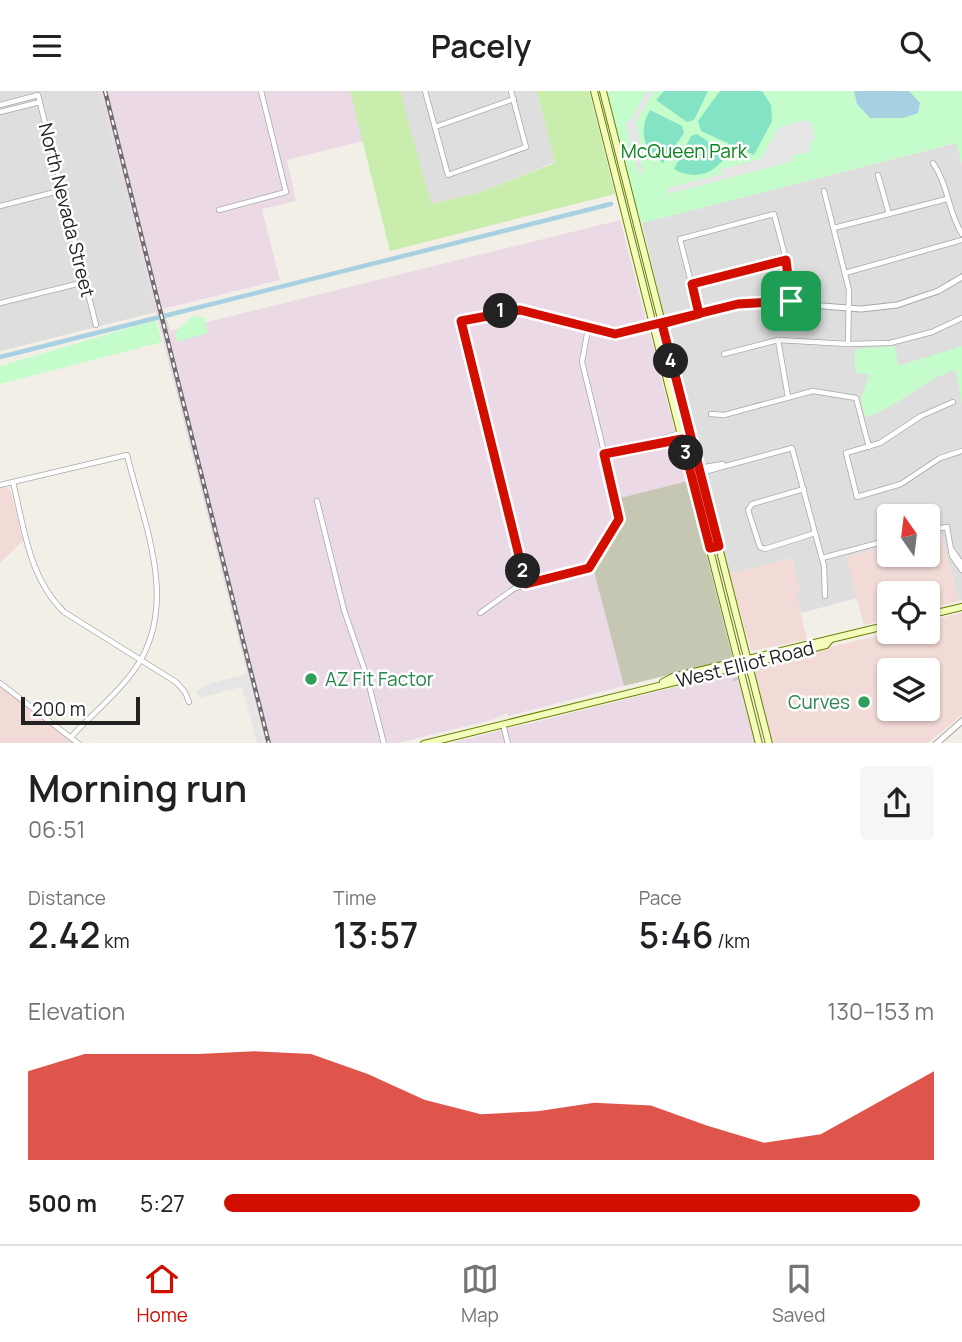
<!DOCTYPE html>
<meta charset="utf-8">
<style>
body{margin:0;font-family:Manrope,sans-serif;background:#f6f6f6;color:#202124;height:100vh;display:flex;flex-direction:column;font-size:26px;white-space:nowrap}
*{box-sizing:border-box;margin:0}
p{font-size:23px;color:#757577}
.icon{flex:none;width:38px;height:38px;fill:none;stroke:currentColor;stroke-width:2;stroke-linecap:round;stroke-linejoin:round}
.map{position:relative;height:652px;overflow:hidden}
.panel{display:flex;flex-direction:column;background:#fff;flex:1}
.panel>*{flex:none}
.needle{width:46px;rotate:346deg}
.fabs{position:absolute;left:877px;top:413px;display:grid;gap:14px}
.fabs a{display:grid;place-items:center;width:63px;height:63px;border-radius:7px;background:#fff;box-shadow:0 2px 5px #0004;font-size:35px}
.scale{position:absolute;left:21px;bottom:18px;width:119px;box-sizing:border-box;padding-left:7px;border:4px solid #212121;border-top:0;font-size:19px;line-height:24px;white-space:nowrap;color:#212121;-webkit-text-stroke:5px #fff;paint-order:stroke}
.pin{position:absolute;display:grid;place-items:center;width:60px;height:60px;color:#fff;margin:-30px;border-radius:14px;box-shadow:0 4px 10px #0006}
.km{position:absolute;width:35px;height:35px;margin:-18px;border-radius:50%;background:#222;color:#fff;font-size:19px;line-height:35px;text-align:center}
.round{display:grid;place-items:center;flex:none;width:74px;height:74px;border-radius:7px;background:#f6f6f6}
.summary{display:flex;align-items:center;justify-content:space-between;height:119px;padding:0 28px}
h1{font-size:38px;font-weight:600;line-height:52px}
.metrics{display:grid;grid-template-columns:repeat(3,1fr);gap:10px;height:119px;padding:7px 28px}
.metrics div{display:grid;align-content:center}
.metrics b{font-size:35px;font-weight:600}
.metrics small{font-size:19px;font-weight:400}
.metrics p{font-size:19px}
.chart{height:196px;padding:14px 28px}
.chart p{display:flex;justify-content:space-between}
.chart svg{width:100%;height:126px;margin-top:7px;fill:#d20e00;opacity:.7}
ul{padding:0 28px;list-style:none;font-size:23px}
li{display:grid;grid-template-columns:112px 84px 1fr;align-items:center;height:52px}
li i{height:18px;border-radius:9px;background:#d20e00}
header{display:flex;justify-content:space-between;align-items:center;height:91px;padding:0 28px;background:#fff;font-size:32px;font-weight:600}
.menu{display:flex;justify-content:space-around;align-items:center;height:98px;border-top:2px solid #e0e0e0;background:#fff;font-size:19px;color:#757577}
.menu a{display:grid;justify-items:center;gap:4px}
.menu .on{color:#d20e00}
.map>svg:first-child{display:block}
</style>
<header><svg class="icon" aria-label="menu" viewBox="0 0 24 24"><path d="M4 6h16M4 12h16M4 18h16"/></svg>Pacely<svg class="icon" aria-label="search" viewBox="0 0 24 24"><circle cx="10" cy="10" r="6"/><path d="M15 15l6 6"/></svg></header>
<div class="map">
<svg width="962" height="653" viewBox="0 0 962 653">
<rect width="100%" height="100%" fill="#f2efe7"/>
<!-- residential -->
<g fill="#dfdede">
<polygon points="0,0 100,0 156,221 0,260"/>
<polygon points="399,0 537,0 555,71 478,102 430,113"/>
<polygon points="957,52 962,73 962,183 943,194 903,209 869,215 768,207 741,210 669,227 664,225 642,132"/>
<polygon points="962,189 962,509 959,510 941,443 928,446 928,425 889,425 889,455 847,466 857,507 801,522 795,501 800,500 792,467 730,483 676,272 670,235 759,213 844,220 891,218 919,210"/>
</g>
<!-- commercial -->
<g fill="#f2dad7" fill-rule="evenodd">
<polygon points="6,396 11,401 23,450 0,472 0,398"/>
<polygon points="941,442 959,510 928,518 928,502 889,502 889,528 864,534 846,466 889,455 889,464 928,464 928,446"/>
<polygon points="792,467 800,499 796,501 807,549 751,560 730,483"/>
<path d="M962,522v102l-34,28h-156l-19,-72 3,-6 137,-33h35v-11zM889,579h39v39h-39z"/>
<polygon points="0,596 64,642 75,652 0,652"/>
</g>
<!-- industrial -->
<g fill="#ebd9e6">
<polygon points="100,0 350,0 363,50 287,69 296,110 262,118 280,189 163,218 171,240 620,129 688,390 620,407 623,427 593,477 624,595 508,625 507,622 495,628 398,652 265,652"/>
<polygon points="732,582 738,586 755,652 447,653"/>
</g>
<!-- construction -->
<polygon fill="#c5c7b2" points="688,390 732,565 728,569 624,595 593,477 623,427 620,407"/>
<!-- grass -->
<polygon fill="#c8edac" points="350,0 400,0 431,113 478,102 555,72 537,0 589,0 615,103 390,160"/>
<!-- park -->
<g fill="#c4fccc">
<polygon points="613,0 962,0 962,73 956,52 642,132 630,99 607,1"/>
<polygon points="192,225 205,227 208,242 177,251 175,242"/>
<polygon points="156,229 162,251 0,293 0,275"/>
<path d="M895,255l3,20 64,-20v58l-6,-34c-33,8 -57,38 -91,47l-4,-18 8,-24 -14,-3v-23z"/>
</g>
<!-- pitch -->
<g fill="#83e3c4">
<polygon points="664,0 708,0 694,29 687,31 656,9"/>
<polygon points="720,0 762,0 771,14 772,30 754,64 701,40 698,30"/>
<path d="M650,19l32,16 2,7 -21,30c-20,-12 -25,-33 -13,-53z"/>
<path d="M697,43l30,21c-13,19 -32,26 -53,14l17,-33z"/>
</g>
<!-- parking -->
<g fill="#e5e5e5">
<polygon points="654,0 636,31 643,63 639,64 643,82 638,83 625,31 630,30 646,1"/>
<polygon points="802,30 811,30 815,49 809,51 811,60 792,65 793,70 669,103 667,97 722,83 721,78 761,68 778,37"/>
<polygon points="247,583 264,652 257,652 242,596 199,607 196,600 211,592"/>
</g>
<!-- water -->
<polygon fill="#a7d0e0" points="854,0 909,0 920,12 918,22 903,27 870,27 857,13"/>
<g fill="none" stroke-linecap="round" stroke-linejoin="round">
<!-- stream -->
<polyline stroke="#a7d0e0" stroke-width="2" points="734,589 737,588"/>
<!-- canal -->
<g stroke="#a7d0e0" stroke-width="4.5">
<polyline points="164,225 611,113"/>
<polyline points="0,266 160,226"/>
</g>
<defs>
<g id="minor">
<polyline points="425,0 448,84 526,56 511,0"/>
<polyline points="0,14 38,4 96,234"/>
<polyline points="0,21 40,11"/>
<polyline points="435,36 514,8"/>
<path d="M933,72c15,21 15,49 29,71"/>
<polyline points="878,84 889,123"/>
<polyline points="824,100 849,199 848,253"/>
<polyline points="0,115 63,99"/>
<polyline points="219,119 286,101 261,0"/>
<polyline points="834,137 947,108"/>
<polyline points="845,182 962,149"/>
<polyline points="692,193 786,169"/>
<polyline points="0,212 85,191"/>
<polyline points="699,223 680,148 774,123 791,187 791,210"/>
<polyline points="616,243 654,232"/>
<polyline points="778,249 788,306"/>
<polyline points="724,263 778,249 848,253 890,252 932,241 962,227"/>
<polyline points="953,311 921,325 880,352 846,362 857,406 901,393 940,367 962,360"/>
<polyline points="711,323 724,324 813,300 856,307 869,356"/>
<polyline points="643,354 689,339"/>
<polyline points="604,363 691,345"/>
<polyline points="699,377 723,373"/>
<polyline points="700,382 792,357 824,475 825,505"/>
<path d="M13,391c11,46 16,96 51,130l112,70 9,10 4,10"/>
<path d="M0,394l127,-30c17,70 55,153 5,218 -17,23 -41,42 -60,63"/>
<polyline points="804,398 752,413 748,419 760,456 765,458 815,442"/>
<polyline points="317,410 344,519 367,586 384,653"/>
<polyline points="928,439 947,436 952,465 962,479"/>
<polyline points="952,459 962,473"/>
<polyline points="822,467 889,449"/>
<polyline points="526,493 461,230 521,219 621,245 662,233"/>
<polyline points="480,522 515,497 589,477 617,435 619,422 582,271 588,238"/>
<polyline points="0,592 79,653"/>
<polyline points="503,633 508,653"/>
</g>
<g id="tertiary">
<polyline points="662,233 760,210 861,218 897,214 938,200 962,186"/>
<polyline points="936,653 962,630"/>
</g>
<g id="secondary">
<polyline points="594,0 759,653"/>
<polyline points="603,0 769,653"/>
<polyline points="928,524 962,516"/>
<polyline points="663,591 673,586 889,534"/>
<path d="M424,653c134,-34 268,-66 402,-99l4,-5"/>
</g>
</defs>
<!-- minor casing -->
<use href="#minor" stroke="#a8a8a8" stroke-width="6"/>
<!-- tertiary casing -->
<use href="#tertiary" stroke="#a8a8a8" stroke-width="7"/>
<!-- secondary casing -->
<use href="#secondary" stroke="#697f01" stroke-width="8"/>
<!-- minor -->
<use href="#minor" stroke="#fff" stroke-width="4.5"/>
<!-- tertiary -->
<use href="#tertiary" stroke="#fff" stroke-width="5"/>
<!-- secondary -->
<use href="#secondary" stroke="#f4fcbb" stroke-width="6"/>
<defs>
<polyline id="rail" points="105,0 269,653"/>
</defs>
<!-- rail casing -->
<use href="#rail" stroke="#6f6f6f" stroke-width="4.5"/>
<!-- rail -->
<use href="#rail" stroke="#fff" stroke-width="2" stroke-dasharray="5" stroke-linecap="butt"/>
</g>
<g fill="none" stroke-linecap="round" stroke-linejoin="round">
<defs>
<polyline id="route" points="791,210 738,213 615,243 520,219 461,230 526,493 589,477 619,428 604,363 682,348 710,457 719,455 662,233 699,223 692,193 786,169 791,210"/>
</defs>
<!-- route casing -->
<use href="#route" stroke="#fff" stroke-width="14"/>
<!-- route -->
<use href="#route" stroke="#d20e00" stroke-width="9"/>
</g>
<!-- markers -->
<g fill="#2e9e5b" stroke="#fff" stroke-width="2.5">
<circle cx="311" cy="588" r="7"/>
<circle cx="864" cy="611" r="7"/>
</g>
<g text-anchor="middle" stroke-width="5" stroke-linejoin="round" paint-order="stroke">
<!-- park labels -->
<g font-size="19" fill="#08861b" stroke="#fff">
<text x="684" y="67">McQueen Park</text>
</g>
<!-- street labels -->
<g font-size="19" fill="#212121" stroke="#fff">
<text transform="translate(67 119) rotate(76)" y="7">North Nevada Street</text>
<text transform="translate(745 573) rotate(-14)" y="7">West Elliot Road</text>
</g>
<!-- leisure labels -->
<g font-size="19" fill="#27864d" stroke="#fff" text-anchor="start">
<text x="325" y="595">AZ Fit Factor</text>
<text x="850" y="618" text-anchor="end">Curves</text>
</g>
</g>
</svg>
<div class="fabs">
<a><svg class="needle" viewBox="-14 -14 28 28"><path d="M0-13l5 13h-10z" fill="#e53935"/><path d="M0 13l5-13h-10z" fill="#757577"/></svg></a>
<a><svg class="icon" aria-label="locate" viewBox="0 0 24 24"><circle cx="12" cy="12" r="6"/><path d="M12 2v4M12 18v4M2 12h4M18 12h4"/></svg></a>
<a><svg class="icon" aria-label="layers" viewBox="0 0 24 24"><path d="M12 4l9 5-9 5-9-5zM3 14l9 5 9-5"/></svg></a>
</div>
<div class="scale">200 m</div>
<div class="pin" style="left:791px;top:210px;background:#1e9e55"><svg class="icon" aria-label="arrive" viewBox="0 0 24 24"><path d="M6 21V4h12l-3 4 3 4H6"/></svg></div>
<b class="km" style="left:501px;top:220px">1</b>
<b class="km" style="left:523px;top:480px">2</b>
<b class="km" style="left:686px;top:362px">3</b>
<b class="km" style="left:671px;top:270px">4</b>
</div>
<section class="panel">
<div class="summary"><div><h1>Morning run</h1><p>06:51</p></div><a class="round"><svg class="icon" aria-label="share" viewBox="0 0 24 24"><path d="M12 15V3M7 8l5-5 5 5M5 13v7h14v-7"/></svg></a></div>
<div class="metrics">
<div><p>Distance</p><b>2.42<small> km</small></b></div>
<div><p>Time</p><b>13:57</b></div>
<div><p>Pace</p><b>5:46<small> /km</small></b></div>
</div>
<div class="chart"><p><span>Elevation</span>130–153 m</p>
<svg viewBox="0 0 160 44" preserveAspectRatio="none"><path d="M0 44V13L10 7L20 7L30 7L40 6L50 7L60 14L70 23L80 28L90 27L100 24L110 25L120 32L130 38L140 35L150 24L160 13V44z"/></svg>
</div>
<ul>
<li><b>500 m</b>5:27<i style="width:98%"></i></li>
</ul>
</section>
<nav class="menu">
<a class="on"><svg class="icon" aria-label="home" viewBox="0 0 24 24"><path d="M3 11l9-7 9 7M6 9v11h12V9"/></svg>Home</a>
<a><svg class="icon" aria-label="map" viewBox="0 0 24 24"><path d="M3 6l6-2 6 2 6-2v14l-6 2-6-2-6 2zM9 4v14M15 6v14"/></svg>Map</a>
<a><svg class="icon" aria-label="saved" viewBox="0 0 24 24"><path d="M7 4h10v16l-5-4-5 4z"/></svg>Saved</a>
</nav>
